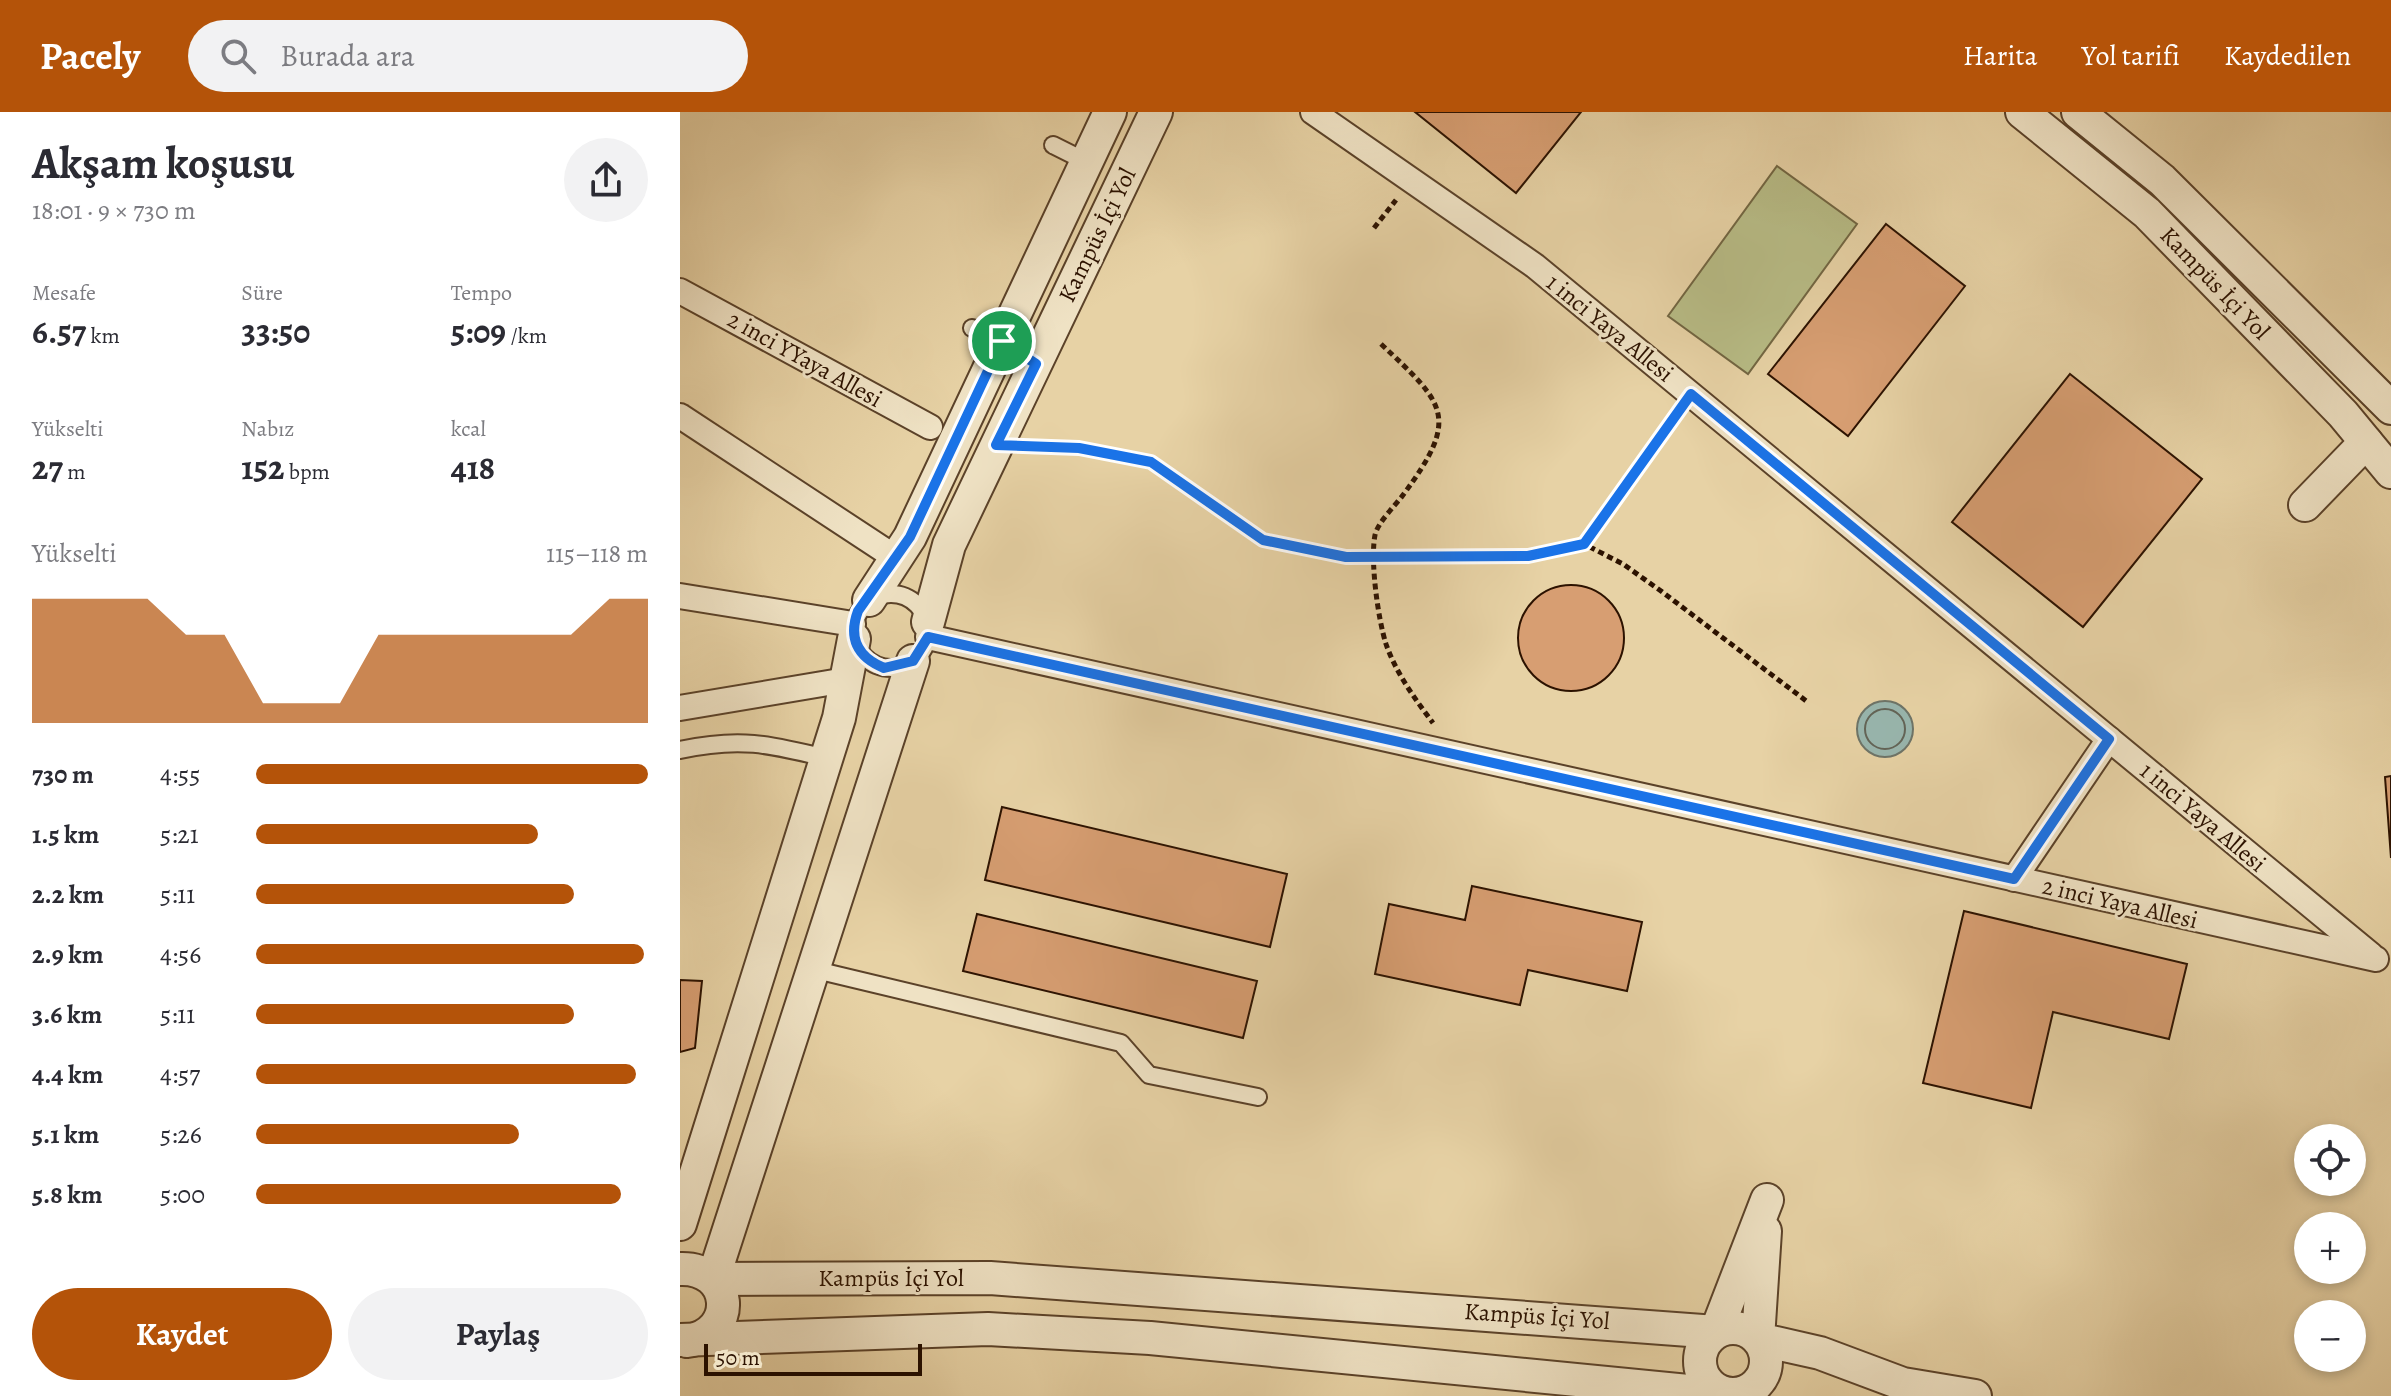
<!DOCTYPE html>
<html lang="tr">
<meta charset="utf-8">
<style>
body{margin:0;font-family:Alegreya,serif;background:#f2f2f3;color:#2b2b33;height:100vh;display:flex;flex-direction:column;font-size:30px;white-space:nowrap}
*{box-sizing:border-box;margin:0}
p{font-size:26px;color:#7c7c81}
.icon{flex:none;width:44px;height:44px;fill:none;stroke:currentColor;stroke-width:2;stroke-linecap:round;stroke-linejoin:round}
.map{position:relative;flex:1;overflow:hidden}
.details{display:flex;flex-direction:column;background:#fff;width:680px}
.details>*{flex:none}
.tools{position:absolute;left:1614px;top:1012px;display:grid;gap:16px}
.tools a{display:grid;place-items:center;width:72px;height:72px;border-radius:50%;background:#fff;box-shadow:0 4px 12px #0003;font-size:40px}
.scale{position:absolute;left:24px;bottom:20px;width:218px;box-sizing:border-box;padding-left:8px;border:4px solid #2c1200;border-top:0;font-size:22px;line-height:28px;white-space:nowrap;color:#2c1200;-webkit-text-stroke:6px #efe2c4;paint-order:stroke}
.pin{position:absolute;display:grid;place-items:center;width:68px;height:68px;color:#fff;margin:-34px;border:4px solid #fff;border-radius:50%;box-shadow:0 2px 8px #0007}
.round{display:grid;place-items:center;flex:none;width:84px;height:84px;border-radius:42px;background:#f2f2f3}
.overview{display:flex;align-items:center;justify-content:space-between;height:136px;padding:0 32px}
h1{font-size:44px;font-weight:600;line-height:60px}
.figures{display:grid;grid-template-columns:repeat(3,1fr);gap:12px;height:136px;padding:8px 32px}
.figures div{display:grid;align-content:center}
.figures b{font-size:34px;font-weight:600}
.figures small{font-size:22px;font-weight:400}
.figures p{font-size:22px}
.chart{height:224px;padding:16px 32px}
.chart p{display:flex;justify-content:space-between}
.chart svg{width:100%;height:144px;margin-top:8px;fill:#b45309;opacity:.7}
.action{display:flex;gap:16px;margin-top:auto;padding:16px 32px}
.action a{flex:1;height:92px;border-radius:48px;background:#b45309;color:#fff;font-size:32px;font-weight:600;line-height:92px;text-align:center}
.action a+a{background:#f2f2f3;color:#2b2b33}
ul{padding:0 32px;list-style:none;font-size:26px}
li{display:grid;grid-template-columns:128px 96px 1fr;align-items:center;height:60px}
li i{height:20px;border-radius:10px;background:#b45309}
header{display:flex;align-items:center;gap:48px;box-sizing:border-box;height:112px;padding:0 40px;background:#b45309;color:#fff}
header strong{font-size:38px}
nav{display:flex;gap:44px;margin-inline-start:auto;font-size:28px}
.search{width:560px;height:72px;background:#f2f2f3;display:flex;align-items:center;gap:20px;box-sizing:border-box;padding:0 28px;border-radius:44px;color:#7c7c81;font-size:30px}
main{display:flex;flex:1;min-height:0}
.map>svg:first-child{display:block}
</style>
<header>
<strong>Pacely</strong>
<div class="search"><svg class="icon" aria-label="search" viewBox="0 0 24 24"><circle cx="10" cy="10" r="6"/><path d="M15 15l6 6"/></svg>Burada ara</div>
<nav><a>Harita</a><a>Yol tarifi</a><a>Kaydedilen</a></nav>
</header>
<main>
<section class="details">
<div class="overview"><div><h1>Akşam koşusu</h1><p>18:01 · 9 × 730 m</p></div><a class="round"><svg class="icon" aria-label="share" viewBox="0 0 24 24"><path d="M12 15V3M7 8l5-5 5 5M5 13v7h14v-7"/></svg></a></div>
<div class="figures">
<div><p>Mesafe</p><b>6.57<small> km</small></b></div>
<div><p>Süre</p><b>33:50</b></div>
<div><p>Tempo</p><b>5:09<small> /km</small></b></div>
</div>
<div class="figures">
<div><p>Yükselti</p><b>27<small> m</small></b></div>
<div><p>Nabız</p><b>152<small> bpm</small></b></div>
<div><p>kcal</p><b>418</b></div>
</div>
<div class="chart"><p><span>Yükselti</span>115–118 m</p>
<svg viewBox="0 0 160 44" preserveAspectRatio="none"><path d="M0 44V6L10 6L20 6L30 6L40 17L50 17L60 38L70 38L80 38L90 17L100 17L110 17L120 17L130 17L140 17L150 6L160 6V44z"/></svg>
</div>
<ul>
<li><b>730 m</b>4:55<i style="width:100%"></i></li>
<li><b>1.5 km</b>5:21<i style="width:72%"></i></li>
<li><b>2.2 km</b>5:11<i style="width:81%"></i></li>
<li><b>2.9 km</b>4:56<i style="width:99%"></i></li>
<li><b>3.6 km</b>5:11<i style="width:81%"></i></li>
<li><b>4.4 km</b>4:57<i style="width:97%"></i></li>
<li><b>5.1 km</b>5:26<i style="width:67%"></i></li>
<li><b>5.8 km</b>5:00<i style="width:93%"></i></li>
</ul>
<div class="action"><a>Kaydet</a><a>Paylaş</a></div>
</section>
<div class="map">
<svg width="1711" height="1284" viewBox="0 0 1711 1284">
<rect width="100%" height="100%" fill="#e7d2a5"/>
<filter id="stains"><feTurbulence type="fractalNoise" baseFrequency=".0025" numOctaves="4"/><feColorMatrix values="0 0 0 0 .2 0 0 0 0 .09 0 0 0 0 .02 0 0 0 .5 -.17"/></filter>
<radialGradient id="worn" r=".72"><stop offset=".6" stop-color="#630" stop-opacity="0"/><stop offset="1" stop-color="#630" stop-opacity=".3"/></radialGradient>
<!-- green -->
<polygon fill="#b7bb85" stroke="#726642" stroke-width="2" points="1097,54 1177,112 1068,262 988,204"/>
<!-- water -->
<circle fill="#98b6ae" stroke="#6d7468" stroke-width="2" cx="1205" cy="617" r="28"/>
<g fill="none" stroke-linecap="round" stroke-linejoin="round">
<!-- shore -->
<circle stroke="#626457" stroke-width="2" cx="1205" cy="617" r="20"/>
</g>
<!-- building -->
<g fill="#d79e72" stroke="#2c1200" stroke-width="2">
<polygon points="735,0 901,0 836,81"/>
<polygon points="1206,112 1285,174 1168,324 1088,262"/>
<polygon points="1390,262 1522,367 1403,515 1272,410"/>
<circle cx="891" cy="526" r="53"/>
<polygon points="1711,664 1711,746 1705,665"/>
<polygon points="322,695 607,762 590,835 305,768"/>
<polygon points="792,774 962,810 947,879 848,858 840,893 695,862 709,792 785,808"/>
<polygon points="1284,799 1507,852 1489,927 1373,900 1351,996 1243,971"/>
<polygon points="297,802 577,869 563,926 283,859"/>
<polygon points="0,868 22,869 15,936 0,940"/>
</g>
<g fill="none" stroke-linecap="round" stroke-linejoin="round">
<defs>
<g id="service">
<polyline points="373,33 407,50"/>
<polyline points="292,216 322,229"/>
<circle cx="211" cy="519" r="37"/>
<path d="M0,638c59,-13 89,-6 146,8"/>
<polyline points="136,858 441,931 469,963 578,985"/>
</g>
<g id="pedestrian">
<polyline points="633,0 855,154 1691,843"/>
<polyline points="0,179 250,315"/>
<polyline points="0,304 216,446"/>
<polyline points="0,484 173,512"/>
<polyline points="248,525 1696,847"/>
<polyline points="0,596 166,568"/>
<polyline points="1334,767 1429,627"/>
</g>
<g id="minor">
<polyline points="1342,0 1467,101 1663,302 1711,360"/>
<polyline points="1398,0 1482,68 1711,296"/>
<polyline points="1625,393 1686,330"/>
<polyline points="189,488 230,425 430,0"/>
<polyline points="248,510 269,433 476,0"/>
<polyline points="233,549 33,1167 310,1166 1036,1220 1087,1088"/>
<polyline points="0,1112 159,606 174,527"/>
<polyline points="1085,1119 1078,1227 1140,1241 1223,1272 1295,1284"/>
<path d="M0,1157c53,-2 59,64 7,72"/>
<circle cx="1053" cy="1249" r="33"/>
<polyline points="0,1228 308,1217 470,1226 1059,1284"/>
</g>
</defs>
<!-- service casing -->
<use href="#service" stroke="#5b4229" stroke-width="20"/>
<!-- pedestrian casing -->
<use href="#pedestrian" stroke="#5b4229" stroke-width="28"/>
<!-- minor casing -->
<use href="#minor" stroke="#5b4229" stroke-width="36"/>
<!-- path -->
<g stroke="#2c1200" stroke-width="5" stroke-dasharray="6 4" stroke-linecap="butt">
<polyline points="694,116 716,88"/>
<path d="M701,232c64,60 80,73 22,151 -8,11 -25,27 -28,40 -5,26 3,84 11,109 10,29 29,55 47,79"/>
<polyline points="349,334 399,336 471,350 583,428 666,445 848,444 904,432 943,452 981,479 1129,591"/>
<polyline points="904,432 996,303"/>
</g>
<!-- service -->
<use href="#service" stroke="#efe2c4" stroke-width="16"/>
<!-- pedestrian -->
<use href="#pedestrian" stroke="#efe2c4" stroke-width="24"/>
<!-- minor -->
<use href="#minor" stroke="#efe2c4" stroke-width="32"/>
</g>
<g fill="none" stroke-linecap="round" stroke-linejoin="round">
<defs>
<path id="route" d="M322,229l34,23 -40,81 83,3 72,14 112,78 83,17 182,-1 56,-12 107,-150 418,345 -95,140 -1086,-242 -15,24 -29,7c-27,-11 -36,-30 -26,-57l52,-74z"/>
</defs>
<!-- route casing -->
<use href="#route" stroke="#fff" stroke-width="16"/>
<!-- route -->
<use href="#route" stroke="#1a73e8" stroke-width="10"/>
</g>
<g text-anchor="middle" stroke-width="6" stroke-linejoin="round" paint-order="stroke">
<!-- street labels -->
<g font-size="24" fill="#2c1200" stroke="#efe2c4">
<text transform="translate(417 123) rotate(-64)" y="8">Kampüs İçi Yol</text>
<text transform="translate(1535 171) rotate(46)" y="8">Kampüs İçi Yol</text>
<text transform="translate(930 216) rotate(39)" y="8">1 inci Yaya Allesi</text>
<text transform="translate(125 247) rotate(29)" y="8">2 inci YYaya Allesi</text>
<text transform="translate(1523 705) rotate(40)" y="8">1 inci Yaya Allesi</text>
<text transform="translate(1440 791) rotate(13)" y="8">2 inci Yaya Allesi</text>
<text x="211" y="1174">Kampüs İçi Yol</text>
<text transform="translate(857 1204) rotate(4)" y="8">Kampüs İçi Yol</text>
</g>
</g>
<rect width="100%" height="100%" filter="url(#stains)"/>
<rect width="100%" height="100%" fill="url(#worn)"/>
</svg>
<div class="tools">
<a><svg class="icon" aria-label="locate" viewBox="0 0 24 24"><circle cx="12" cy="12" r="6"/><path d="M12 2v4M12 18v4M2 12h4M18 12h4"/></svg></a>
<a>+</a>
<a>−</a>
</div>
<div class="scale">50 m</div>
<div class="pin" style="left:322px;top:229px;background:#1e9e55"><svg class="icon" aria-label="arrive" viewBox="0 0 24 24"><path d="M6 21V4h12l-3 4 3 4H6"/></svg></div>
</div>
</main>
